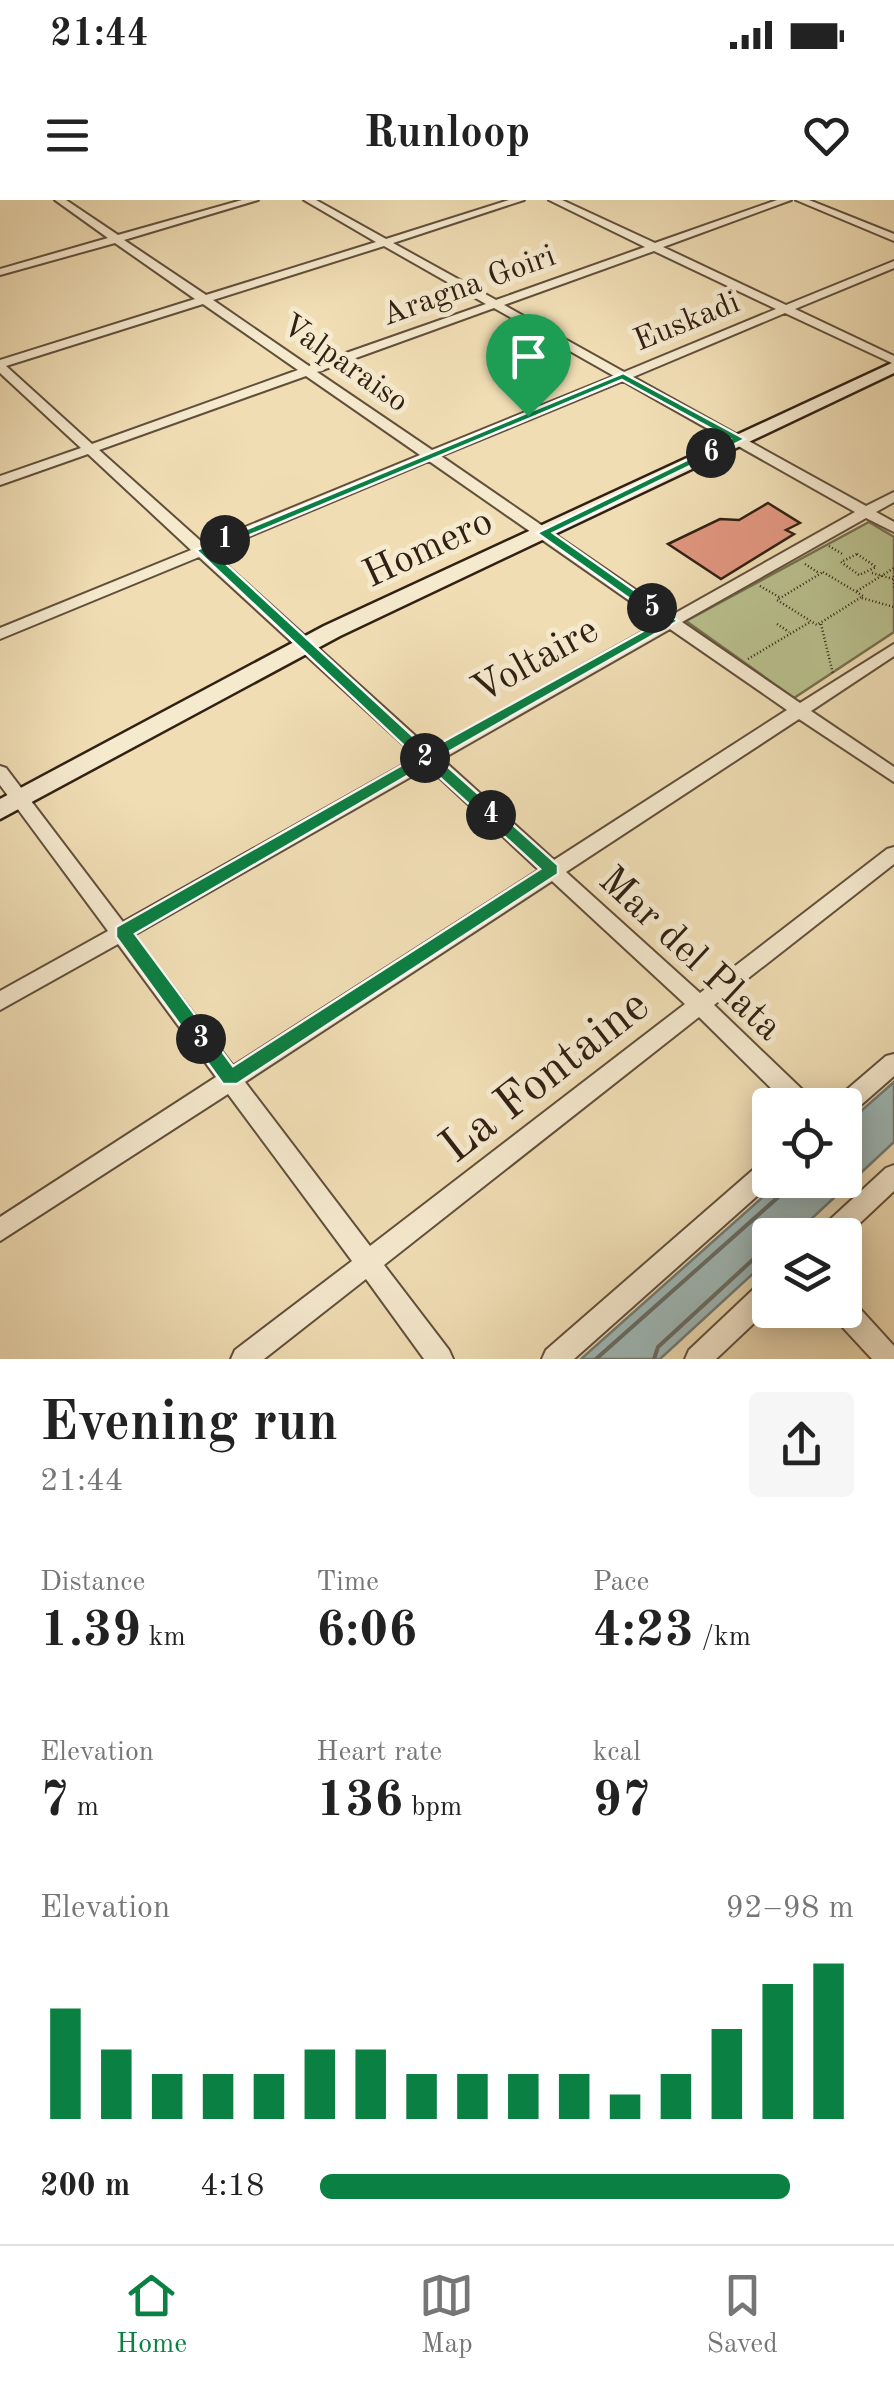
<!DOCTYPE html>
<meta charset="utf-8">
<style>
body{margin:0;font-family:"Old Standard TT",serif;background:#f6f6f6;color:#222;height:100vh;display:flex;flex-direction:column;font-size:38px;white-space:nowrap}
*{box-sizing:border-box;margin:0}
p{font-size:32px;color:#767676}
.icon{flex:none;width:55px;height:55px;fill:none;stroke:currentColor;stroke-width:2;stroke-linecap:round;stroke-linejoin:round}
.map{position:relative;height:1159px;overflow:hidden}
.panel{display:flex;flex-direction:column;background:#fff;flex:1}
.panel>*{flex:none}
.tools{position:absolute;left:752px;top:888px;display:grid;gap:20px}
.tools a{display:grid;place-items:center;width:110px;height:110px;border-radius:10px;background:#fff;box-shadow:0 5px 25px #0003;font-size:50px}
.pin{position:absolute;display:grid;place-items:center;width:85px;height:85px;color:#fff;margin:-102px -42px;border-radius:50% 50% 50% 0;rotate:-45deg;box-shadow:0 0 10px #0007}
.pin .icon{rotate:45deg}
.km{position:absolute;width:50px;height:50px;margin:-25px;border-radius:50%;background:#222;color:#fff;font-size:28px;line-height:50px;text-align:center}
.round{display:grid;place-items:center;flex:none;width:105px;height:105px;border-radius:10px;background:#f6f6f6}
.headline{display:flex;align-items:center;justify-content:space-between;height:170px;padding:0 40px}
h1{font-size:55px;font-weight:600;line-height:75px}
.figures{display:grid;grid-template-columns:repeat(3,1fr);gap:15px;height:170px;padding:10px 40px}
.figures div{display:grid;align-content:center}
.figures b{font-size:50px;font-weight:600}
.figures small{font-size:28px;font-weight:400}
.figures p{font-size:28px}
.chart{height:280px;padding:20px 40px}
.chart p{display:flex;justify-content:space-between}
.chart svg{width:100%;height:180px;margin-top:10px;stroke:#0b8043;stroke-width:6}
ul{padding:0 40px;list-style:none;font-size:32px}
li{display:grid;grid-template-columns:160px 120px 1fr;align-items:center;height:75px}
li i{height:25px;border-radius:12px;background:#0b8043}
.status{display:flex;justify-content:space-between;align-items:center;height:70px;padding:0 50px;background:#fff;direction:ltr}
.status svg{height:28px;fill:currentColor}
header{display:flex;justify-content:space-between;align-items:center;height:130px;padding:0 40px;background:#fff;font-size:45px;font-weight:600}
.tab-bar{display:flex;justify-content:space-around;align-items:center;height:140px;border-top:2px solid #e0e0e0;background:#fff;font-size:28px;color:#767676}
.tab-bar a{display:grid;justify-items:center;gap:5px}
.tab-bar .active{color:#0b8043}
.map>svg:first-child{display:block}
</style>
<div class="status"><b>21:44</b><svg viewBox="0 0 49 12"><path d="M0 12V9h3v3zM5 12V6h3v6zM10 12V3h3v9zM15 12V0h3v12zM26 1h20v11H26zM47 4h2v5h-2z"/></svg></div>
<header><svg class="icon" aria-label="menu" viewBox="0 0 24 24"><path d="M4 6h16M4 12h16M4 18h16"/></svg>Runloop<svg class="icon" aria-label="heart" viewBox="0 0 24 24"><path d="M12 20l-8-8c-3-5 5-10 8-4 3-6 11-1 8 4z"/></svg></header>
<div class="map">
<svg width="894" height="1159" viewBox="0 0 894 1159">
<rect width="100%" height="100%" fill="#f0ddb4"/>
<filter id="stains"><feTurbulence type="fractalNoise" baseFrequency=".002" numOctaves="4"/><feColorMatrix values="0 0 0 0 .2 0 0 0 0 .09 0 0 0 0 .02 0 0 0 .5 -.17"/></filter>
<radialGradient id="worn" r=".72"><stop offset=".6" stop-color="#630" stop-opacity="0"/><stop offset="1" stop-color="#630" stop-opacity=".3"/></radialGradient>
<!-- green -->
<polygon fill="#b9c18e" stroke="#757050" stroke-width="2.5" points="869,322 894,337 894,432 794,498 686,421"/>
<!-- water -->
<polygon fill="#9eb9b8" stroke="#727c76" stroke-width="2.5" points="894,882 894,942 794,1035 770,1035 770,1058 660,1159 581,1159 782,980 845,980 845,925"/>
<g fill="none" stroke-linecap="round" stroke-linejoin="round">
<!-- shore -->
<g stroke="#686c66" stroke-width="4">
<polyline points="596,1159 784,992 788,980"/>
<polyline points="654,1159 658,1147 759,1054 770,1051"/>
</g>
</g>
<!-- building -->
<polygon fill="#e1967f" stroke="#312013" stroke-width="2.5" points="768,303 800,323 786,330 794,334 721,379 668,344 720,319 739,320"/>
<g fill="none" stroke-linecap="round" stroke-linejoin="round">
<defs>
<g id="street">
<path d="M55,0h11l52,35 124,-35h16l-134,40 82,55 170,-53 -72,-42h12l70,39 123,-39h15l-131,43 103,57 149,-53 -96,-47h13l93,43 122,-43h14l-128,47 123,58 108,-44v7l-99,41 99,47v8l-109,-51 -152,64 233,129 28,-14v10l-18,10 18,10v10l-28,-14 -184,104 118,81 94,-59v12l-83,55 83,56v15l-95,-63 -233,153 134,121 187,-144 7,-2v17l-180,141 97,93 3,7h-26l-89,-88 -315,248 65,85 4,9h-29l-58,-80 -102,80h-33l4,-9 117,-89 -124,-167 -228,147v-24l216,-140 -98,-133 -118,66v-19l108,-60 -108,-146v-19l6,2 117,154 294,-165 -218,-200 -199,82v-11l191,-78 -103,-96 -88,31v-9l81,-28 -81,-75v-13l195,-61 -80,-56 -115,32v-6l108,-31zM384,46l102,58 -177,62 -96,-66zM654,51l122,58 -152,63 -120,-67zM203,104l95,66 -206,74 -86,-78zM494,108l120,68 -182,74 -115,-78zM306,176l114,79 -216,89 -105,-94zM623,181l232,131 -183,103 -231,-159zM429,261l231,161 -229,128 -219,-198zM670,429l117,81 -233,150 -112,-101zM428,567l111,103 -306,196 -99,-131zM552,681l133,123 -315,242 -125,-164z"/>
<polygon points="796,0 809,0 894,34 894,41"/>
<polygon points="894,854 894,876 853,912 845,915 845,905 834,905 837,898 886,856"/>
<polygon points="770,959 770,980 775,980 574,1159 542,1159 546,1150 762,962"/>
<polygon points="894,965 894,991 845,1037 818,1035 822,1027 886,968"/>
<polygon points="770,1079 770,1108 716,1159 685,1159 689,1150 761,1082"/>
<polygon points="845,1098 853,1101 894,1146 894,1159 872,1159 835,1119 832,1110 845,1110"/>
</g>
<polygon id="secondary" points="894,162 894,173 340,436 0,619 0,599 324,426"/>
</defs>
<!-- street casing -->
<use href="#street" stroke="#614f3b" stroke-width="4"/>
<!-- secondary casing -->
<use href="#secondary" stroke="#312013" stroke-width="5"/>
<!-- path -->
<g stroke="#312013" stroke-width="2.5" stroke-dasharray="1 2.5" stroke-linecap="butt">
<polyline points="829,346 844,355"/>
<polygon points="857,354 876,367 859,375 841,362"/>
<polyline points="805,364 819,373"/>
<polygon points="823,372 863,396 817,425 777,400"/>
<polyline points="872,373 893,379"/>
<polyline points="894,376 894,388"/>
<polyline points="760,386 779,397"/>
<polyline points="857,391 894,368"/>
<polyline points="862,398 894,407"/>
<polyline points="777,424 789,432"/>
<polyline points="821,424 833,474"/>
<polyline points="748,459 810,422"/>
</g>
<!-- street -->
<use href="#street" fill="#f5e9ce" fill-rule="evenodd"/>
<!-- secondary -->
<use href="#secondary" fill="#f5e9ce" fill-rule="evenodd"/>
</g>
<!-- route -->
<path fill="#0b8043" stroke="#fff" stroke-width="2.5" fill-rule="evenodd" d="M623,173l122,66 -192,94 125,88 -240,137 120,107v9l-321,210h-14l-107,-147v-10l300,-170 -220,-207zM622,180l108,59 -193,94 124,88 -233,129 -216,-199zM426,565l114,104 -307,197 -98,-132z"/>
<g text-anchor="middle" stroke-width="10" stroke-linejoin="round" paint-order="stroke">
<!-- far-street labels -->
<g font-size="32" fill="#312013" stroke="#f5e9ce">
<text transform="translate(468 84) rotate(-20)" y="11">Aragna Goiri</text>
<text transform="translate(686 120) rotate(-22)" y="11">Euskadi</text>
<text transform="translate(346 162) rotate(35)" y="11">Valparaiso</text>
</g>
<!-- street labels -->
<g font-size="40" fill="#312013" stroke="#f5e9ce">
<text transform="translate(427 346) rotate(-25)" y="14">Homero</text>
<text transform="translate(534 458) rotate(-29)" y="14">Voltaire</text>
<text transform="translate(692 752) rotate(43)" y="14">Mar del Plata</text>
</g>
<!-- near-street labels -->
<g font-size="48" fill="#312013" stroke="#f5e9ce">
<text transform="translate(543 874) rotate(-38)" y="17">La Fontaine</text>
</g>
</g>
<rect width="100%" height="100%" filter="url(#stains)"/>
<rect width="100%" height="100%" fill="url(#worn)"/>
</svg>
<div class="tools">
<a><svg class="icon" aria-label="locate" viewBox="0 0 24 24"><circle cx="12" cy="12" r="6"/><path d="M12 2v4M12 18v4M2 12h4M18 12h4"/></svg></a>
<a><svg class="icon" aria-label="layers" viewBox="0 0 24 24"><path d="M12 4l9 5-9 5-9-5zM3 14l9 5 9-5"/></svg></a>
</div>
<div class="pin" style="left:528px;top:216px;background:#1e9e55"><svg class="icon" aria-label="arrive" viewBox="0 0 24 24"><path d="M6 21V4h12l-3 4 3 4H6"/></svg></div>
<b class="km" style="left:225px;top:340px">1</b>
<b class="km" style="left:425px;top:558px">2</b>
<b class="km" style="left:201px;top:839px">3</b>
<b class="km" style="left:491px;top:615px">4</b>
<b class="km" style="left:652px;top:408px">5</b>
<b class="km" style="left:711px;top:253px">6</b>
</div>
<section class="panel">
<div class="headline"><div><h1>Evening run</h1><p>21:44</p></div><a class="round"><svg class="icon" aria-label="share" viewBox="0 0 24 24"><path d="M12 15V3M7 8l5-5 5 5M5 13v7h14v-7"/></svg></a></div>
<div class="figures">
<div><p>Distance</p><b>1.39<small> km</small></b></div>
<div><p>Time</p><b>6:06</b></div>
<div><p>Pace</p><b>4:23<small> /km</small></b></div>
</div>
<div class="figures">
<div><p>Elevation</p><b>7<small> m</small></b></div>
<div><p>Heart rate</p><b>136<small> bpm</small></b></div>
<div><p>kcal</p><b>97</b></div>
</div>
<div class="chart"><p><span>Elevation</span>92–98 m</p>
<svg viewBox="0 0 160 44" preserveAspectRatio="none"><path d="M5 44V17M15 44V27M25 44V33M35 44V33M45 44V33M55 44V27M65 44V27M75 44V33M85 44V33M95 44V33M105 44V33M115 44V38M125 44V33M135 44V22M145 44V11M155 44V6"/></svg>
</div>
<ul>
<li><b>200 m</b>4:18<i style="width:88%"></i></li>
</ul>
</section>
<nav class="tab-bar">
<a class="active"><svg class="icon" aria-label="home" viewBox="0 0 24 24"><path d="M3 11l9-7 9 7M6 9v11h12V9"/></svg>Home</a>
<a><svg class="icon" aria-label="map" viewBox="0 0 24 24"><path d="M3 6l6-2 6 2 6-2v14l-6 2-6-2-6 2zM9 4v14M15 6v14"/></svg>Map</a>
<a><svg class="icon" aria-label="saved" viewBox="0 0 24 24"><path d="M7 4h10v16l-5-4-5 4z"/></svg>Saved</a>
</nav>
